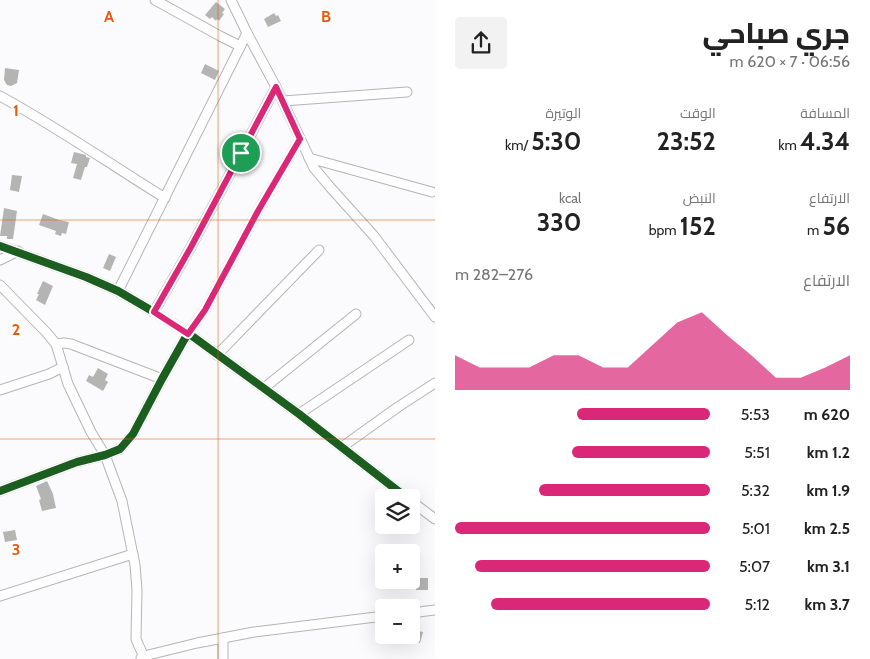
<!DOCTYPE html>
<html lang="ar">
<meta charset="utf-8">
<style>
body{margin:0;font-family:Cabin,Cairo,sans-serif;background:#f2f2f2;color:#222;direction:rtl;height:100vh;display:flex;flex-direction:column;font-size:19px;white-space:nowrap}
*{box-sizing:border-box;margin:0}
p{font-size:16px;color:#767676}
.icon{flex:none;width:28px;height:28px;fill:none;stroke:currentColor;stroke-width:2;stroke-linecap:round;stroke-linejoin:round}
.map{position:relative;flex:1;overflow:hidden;direction:ltr}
.sheet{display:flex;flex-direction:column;background:#fff;width:435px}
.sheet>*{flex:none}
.tools{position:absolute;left:375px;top:489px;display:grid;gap:10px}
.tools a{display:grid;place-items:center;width:45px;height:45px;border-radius:5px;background:#fff;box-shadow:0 5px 20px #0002;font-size:25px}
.pin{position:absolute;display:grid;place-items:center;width:42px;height:42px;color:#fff;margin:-21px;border:2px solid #fff;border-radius:50%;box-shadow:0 1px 5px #0007}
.round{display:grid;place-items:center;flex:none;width:52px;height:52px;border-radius:5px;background:#f2f2f2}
.head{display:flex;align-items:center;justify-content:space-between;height:85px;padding:0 20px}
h1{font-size:28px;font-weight:800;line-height:38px}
.stats{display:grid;grid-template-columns:repeat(3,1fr);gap:8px;height:85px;padding:5px 20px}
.stats div{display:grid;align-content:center}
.stats b{font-size:25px;font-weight:800}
.stats small{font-size:14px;font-weight:400}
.stats p{font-size:14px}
.chart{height:140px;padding:10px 20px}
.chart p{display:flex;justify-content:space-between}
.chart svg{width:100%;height:90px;margin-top:5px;fill:#db2777;opacity:.7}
ul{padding:0 20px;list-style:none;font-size:16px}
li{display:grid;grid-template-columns:80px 60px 1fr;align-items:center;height:38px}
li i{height:12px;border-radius:6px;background:#db2777}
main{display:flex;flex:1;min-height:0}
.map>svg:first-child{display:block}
</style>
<main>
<section class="sheet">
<div class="head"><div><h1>جري صباحي</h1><p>06:56 · 7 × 620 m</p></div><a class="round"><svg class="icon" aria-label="share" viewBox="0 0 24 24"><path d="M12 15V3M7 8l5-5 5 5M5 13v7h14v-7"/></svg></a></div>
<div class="stats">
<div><p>المسافة</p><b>4.34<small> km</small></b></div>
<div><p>الوقت</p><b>23:52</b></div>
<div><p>الوتيرة</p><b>5:30<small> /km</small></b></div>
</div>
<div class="stats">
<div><p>الارتفاع</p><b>56<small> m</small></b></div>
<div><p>النبض</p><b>152<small> bpm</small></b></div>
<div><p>kcal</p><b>330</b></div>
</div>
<div class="chart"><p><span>الارتفاع</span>276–282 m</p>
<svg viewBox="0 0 160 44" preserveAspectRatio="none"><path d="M0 44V27L10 33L20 33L30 33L40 27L50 27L60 33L70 33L80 22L90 11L100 6L110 17L120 27L130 38L140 38L150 33L160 27V44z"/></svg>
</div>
<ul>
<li><b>620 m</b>5:53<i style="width:52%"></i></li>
<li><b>1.2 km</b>5:51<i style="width:54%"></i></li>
<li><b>1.9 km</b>5:32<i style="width:67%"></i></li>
<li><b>2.5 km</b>5:01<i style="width:100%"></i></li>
<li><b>3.1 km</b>5:07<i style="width:92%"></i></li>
<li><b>3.7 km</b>5:12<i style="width:86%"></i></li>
</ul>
</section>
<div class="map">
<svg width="435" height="659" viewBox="0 0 435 659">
<rect width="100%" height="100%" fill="#fbfbfd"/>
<!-- building -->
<g fill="#b4b4b3">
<polygon points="216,2 225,9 222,13 224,14 219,21 217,19 216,21 212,17 210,19 205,15"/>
<polygon points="274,13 276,16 278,15 281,21 268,27 264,19"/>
<polygon points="205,64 219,71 215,80 201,73"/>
<polygon points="5,68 19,70 17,83 11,86 7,85 4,80"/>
<polygon points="74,152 86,155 86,157 90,158 87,167 85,167 81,180 73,178 77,164 71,163"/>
<polygon points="12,175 22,176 19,192 10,190"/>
<polygon points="4,208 17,211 13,239 7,239 7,236 0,236"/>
<polygon points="43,214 59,220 69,222 66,234 62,233 61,236 55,234 56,231 39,225"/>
<polygon points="109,254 116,257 110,271 103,268"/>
<polygon points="43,281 53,286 45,305 36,300 39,294 37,294"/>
<polygon points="98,368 108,374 105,380 108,382 103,391 86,381 89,375 93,377"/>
<polygon points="47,481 53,494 56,508 42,511 39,500 41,499 36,486"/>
<polygon points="15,530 17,540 5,542 3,532"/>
<rect x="416" y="578" width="12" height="12"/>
<polygon points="411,629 423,632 420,643 406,640 407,635 411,635"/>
</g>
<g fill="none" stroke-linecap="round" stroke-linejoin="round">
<defs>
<g id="minor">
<polyline points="155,0 220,36 240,46"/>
<polyline points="231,0 247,33 276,87 314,168 330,187 374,236 435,317"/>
<path d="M0,96c57,31 110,68 165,102"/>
<polyline points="283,101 407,92"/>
<polyline points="309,158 432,192"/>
<polyline points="0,246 86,277 118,291 154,312 188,333 299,414 407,498"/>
<polyline points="0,260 18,251"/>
<path d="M0,285l46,47 10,12 12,40 23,48 14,23 17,46 13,64 2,25 -1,49c2,6 8,16 8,20"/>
<polyline points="118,291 247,33"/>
<polyline points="154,312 191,247 276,87"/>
<polyline points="56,344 64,343 71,344 162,379"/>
<polyline points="217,355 319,250"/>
<polyline points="264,388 356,314"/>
<polyline points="0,390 49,374 63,367"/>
<polyline points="299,414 409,340"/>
<polyline points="342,447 398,407 435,383"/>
<polyline points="0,491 77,462 105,455 120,449 133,434 162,379 188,333 205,310 258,211 300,139"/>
<polyline points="411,501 435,519"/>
<polyline points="0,596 133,554"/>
<polyline points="411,613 435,610"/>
<polyline points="141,658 144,656 197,643 254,632 384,616"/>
<polyline points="223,659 223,638"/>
</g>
</defs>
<!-- minor casing -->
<use href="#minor" stroke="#b5b5b6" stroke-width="11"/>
<!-- minor -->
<use href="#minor" stroke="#fefeff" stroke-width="9"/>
<defs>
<g id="cycleway">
<polyline points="0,246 86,277 118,291 154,312 188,333 299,414 407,498"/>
<polyline points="0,491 77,462 105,455 120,449 133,434 162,379 188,333 205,310 258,211 300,139"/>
</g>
</defs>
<!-- cycleway casing -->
<use href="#cycleway" stroke="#fff" stroke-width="11"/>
<!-- cycleway -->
<use href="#cycleway" stroke="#1b5e20" stroke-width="8"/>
</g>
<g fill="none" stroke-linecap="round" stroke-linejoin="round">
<defs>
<polygon id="route" points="276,87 300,139 258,211 205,310 188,334 154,312 191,247"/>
</defs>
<!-- route casing -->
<use href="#route" stroke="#fff" stroke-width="10"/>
<!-- route -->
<use href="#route" stroke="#db2777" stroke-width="6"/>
</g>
<!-- grid -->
<path fill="none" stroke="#e8590c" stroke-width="1" stroke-opacity="0.55" d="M218,0v659M0,220h435M0,439h435"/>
<g font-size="16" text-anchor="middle" font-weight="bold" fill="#e8590c" stroke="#fff" stroke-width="5" stroke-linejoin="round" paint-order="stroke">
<text x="109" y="22">A</text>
<text x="326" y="22">B</text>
<text x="16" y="116">1</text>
<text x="16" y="335">2</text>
<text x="16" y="555">3</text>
</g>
</svg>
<div class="tools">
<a><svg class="icon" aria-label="layers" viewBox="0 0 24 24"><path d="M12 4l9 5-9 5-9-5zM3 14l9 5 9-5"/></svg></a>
<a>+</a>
<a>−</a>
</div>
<div class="pin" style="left:241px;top:153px;background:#1e9e55"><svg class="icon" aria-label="arrive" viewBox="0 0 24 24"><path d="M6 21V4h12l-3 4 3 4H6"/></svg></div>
</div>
</main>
